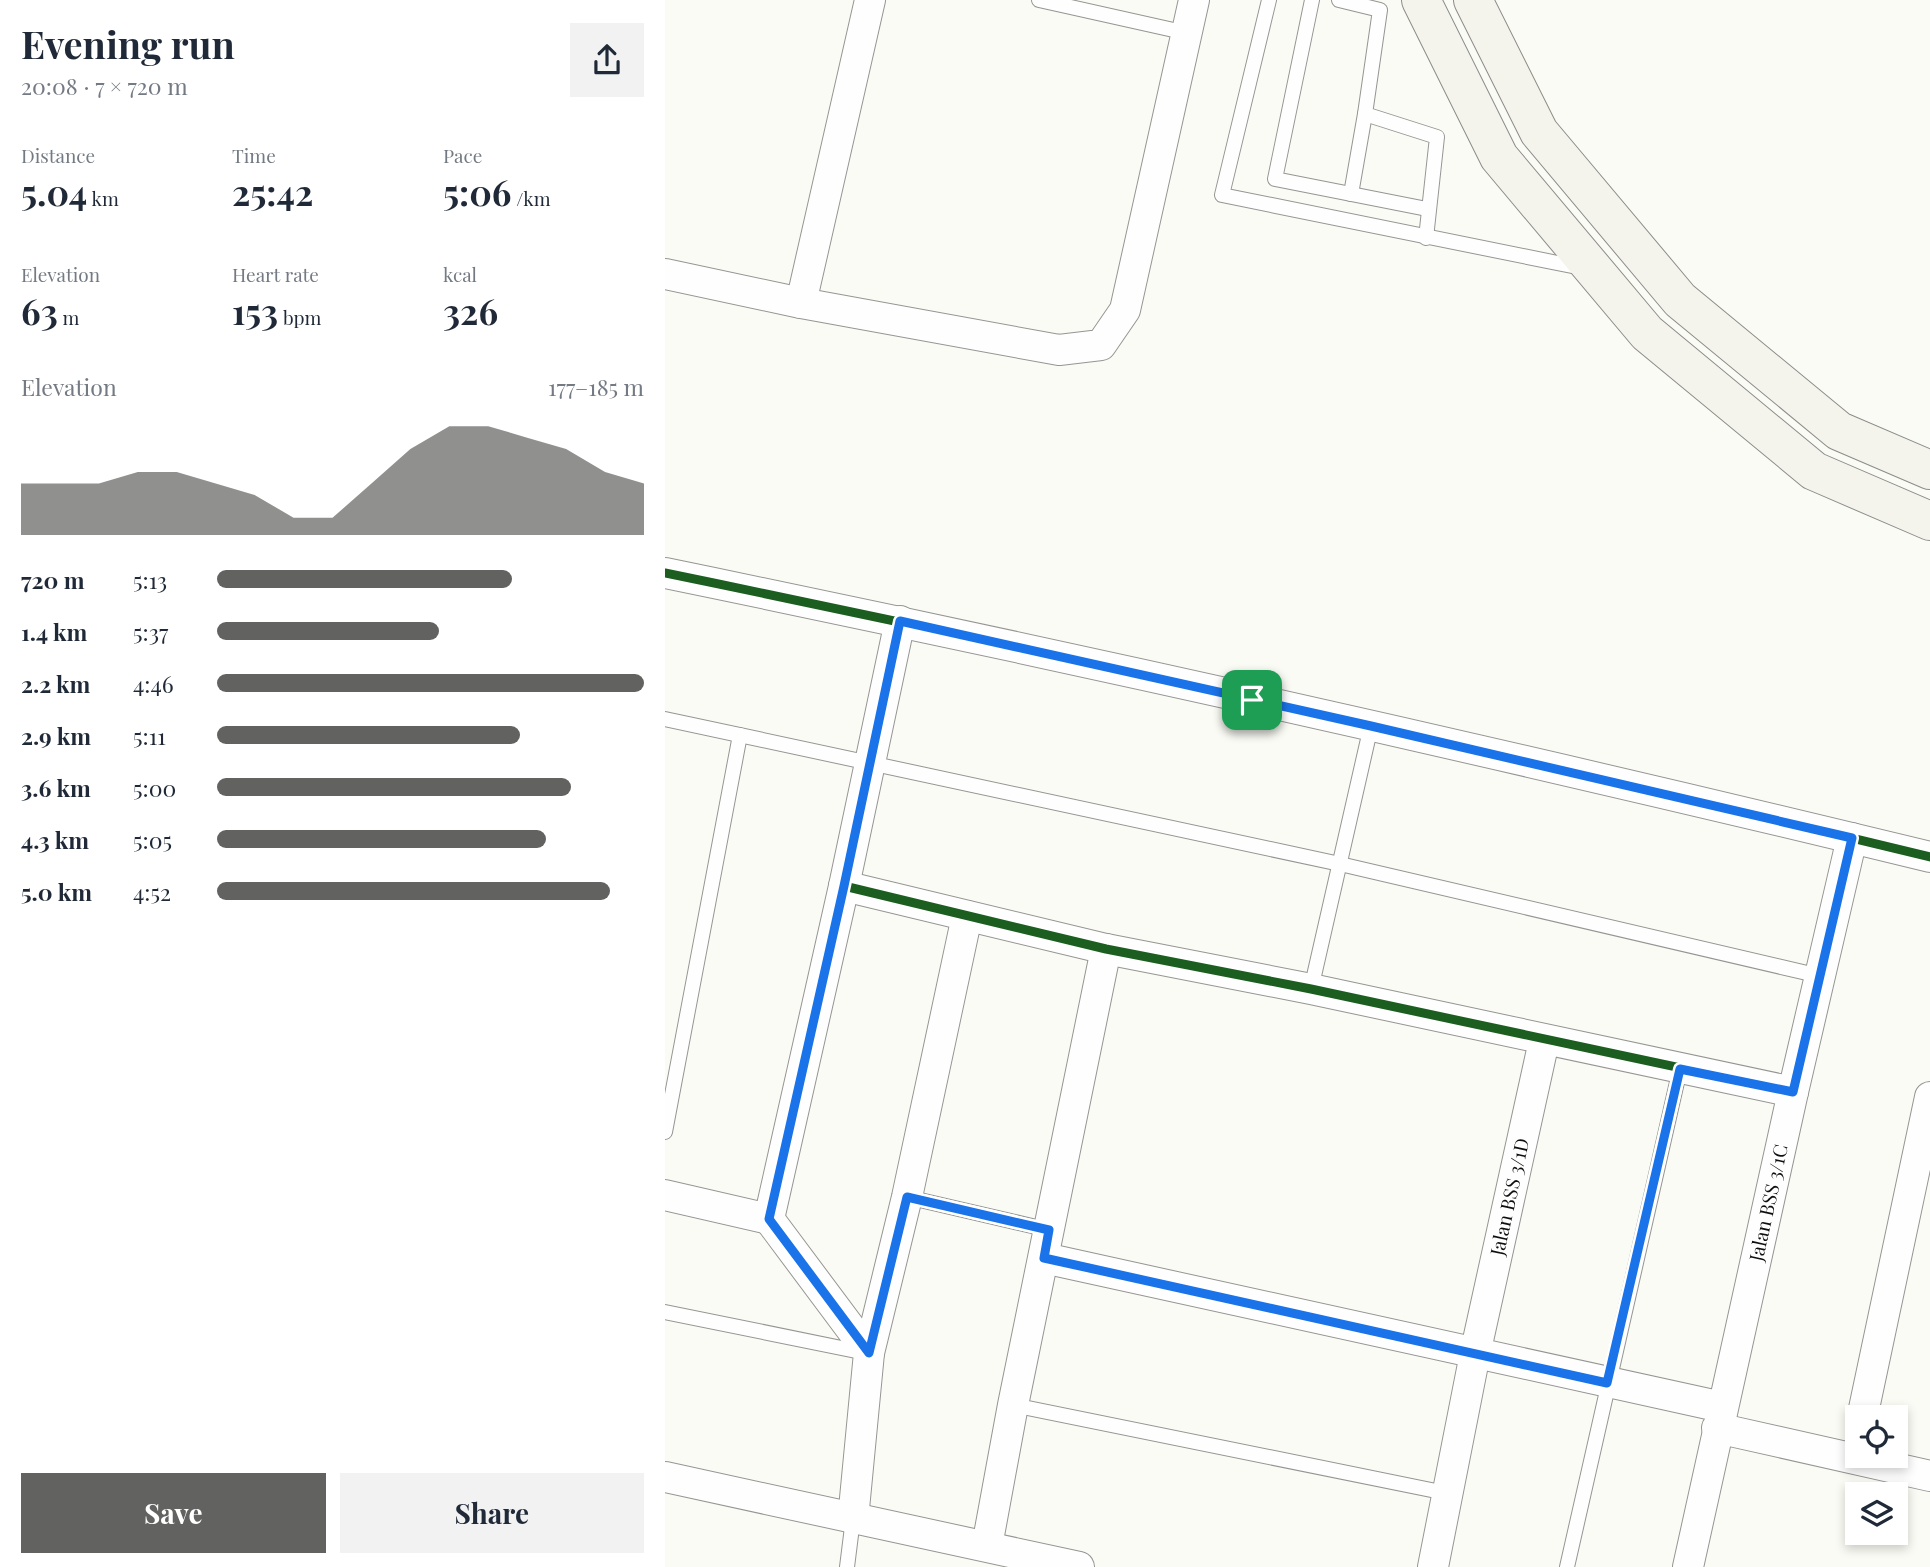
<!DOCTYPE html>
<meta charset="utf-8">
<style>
body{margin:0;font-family:"Playfair Display",serif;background:#f2f2f3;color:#1f2937;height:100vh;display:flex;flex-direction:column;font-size:26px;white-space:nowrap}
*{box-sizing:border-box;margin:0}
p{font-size:23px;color:#747a83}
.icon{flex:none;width:38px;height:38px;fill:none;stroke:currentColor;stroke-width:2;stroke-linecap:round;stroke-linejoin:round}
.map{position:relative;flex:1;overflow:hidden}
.details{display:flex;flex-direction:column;background:#fff;width:665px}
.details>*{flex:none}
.tools{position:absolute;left:1180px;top:1405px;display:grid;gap:14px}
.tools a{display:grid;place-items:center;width:63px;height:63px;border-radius:0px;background:#fff;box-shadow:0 4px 10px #0003;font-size:35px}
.pin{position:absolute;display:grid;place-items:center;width:60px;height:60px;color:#fff;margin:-30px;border-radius:14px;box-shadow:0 4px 10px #0006}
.round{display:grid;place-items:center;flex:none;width:74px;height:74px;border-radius:0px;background:#f2f2f3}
.overview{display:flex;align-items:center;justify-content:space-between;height:119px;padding:0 21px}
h1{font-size:38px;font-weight:700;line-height:52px}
.figures{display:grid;grid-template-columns:repeat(3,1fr);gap:10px;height:119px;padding:7px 21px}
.figures div{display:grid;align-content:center}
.figures b{font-size:35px;font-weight:700}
.figures small{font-size:19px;font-weight:400}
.figures p{font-size:19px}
.chart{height:196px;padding:14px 21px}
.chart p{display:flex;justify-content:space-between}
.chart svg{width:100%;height:126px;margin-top:7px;fill:#626260;opacity:.7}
.cta{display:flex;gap:14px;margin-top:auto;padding:14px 21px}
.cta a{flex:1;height:80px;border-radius:0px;background:#626260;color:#fff;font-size:28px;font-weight:700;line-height:80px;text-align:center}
.cta a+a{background:#f2f2f3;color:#1f2937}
ul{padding:0 21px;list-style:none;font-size:23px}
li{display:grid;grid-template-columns:112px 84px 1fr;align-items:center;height:52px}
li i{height:18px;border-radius:9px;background:#626260}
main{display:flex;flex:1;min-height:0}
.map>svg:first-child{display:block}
</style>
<main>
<section class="details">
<div class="overview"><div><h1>Evening run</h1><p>20:08 · 7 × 720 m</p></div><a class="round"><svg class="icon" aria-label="share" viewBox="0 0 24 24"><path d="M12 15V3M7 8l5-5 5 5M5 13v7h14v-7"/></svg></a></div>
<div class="figures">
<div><p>Distance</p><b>5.04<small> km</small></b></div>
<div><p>Time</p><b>25:42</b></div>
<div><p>Pace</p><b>5:06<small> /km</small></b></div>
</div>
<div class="figures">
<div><p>Elevation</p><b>63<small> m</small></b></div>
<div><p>Heart rate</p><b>153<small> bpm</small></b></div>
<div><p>kcal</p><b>326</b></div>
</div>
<div class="chart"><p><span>Elevation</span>177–185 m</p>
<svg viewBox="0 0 160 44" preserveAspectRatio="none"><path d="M0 44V26L10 26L20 26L30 22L40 22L50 26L60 30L70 38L80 38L90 26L100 14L110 6L120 6L130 10L140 14L150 22L160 26V44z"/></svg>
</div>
<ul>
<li><b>720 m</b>5:13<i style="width:69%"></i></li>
<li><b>1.4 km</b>5:37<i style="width:52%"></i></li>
<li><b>2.2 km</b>4:46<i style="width:100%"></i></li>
<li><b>2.9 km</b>5:11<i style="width:71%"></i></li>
<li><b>3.6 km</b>5:00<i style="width:83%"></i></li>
<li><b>4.3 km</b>5:05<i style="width:77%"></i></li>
<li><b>5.0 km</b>4:52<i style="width:92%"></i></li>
</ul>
<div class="cta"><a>Save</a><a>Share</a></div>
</section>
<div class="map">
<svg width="1265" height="1567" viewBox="0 0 1265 1567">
<rect width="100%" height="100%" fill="#fbfbf5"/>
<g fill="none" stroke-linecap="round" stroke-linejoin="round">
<defs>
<g id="lane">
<polyline points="374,0 522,33"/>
<polyline points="604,0 557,195 917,268"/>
<polyline points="647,0 610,179 762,209"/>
<polyline points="674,0 715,10 700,114 772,137 761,238"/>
<polyline points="686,194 700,114"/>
<polyline points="0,719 675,864 1155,976"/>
<polyline points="646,989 706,726"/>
<polyline points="0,1132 75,735"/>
<polyline points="242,1197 384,1230"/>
<polyline points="0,1312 201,1353"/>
<polyline points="348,1405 781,1493"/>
<polyline points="182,1567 188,1519"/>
<polyline points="902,1567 1015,1069"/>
</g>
<g id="street">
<polyline points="0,274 136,303 394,350 436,345 460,310 529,0"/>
<polyline points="136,303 205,0"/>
<path d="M0,573c423,87 845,182 1265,284"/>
<polyline points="235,621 179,886 441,949 646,989 1128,1092"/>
<polyline points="0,1195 104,1219 179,886"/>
<polyline points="104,1219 204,1353 188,1519"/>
<polyline points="379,1258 1057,1407"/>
<polyline points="204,1353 242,1197 302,916"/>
<polyline points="1197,1418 1265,1097"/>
<polyline points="1052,1428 1265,1476"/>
<polyline points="0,1477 414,1567"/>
<polyline points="322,1546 348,1405 441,949"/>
<path id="s1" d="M768,1567l42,-213 69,-313"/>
<path id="s2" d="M1023,1567l105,-475 59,-254"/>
</g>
<g id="secondary">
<polyline points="756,0 834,157 982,333 1149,471 1265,521"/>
<polyline points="808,0 874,132 1015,300 1174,431 1265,470"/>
</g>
</defs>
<!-- lane casing -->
<use href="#lane" stroke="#959593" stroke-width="16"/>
<!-- street casing -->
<use href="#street" stroke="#959593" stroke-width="32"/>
<!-- secondary casing -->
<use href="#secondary" stroke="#8c8c89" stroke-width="40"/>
<!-- lane -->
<use href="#lane" stroke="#fefefe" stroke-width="14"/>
<!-- street -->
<use href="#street" stroke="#fefefe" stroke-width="30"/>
<!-- secondary -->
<use href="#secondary" stroke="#f4f4ec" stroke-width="38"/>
<defs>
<g id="cycleway">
<path d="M0,573c423,87 845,182 1265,284"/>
<polyline points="235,621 179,886 441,949 646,989 1128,1092"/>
</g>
</defs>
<!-- cycleway casing -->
<use href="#cycleway" stroke="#fff" stroke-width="13"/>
<!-- cycleway -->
<use href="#cycleway" stroke="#1b5e20" stroke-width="9"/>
</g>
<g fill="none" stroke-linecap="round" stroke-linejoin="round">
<defs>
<polygon id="route" points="235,621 706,726 1187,838 1128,1092 1015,1069 942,1383 379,1258 384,1230 242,1197 204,1353 104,1219 179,886"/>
</defs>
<!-- route casing -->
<use href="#route" stroke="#fff" stroke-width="14"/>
<!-- route -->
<use href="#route" stroke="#1a73e8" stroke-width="9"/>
</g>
<g text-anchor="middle" stroke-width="7" stroke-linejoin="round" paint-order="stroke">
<!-- street labels -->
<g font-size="19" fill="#0f0f0f" stroke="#fff">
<text dy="7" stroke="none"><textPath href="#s1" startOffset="378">Jalan BSS 3/1D</textPath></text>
<text dy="7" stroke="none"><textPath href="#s2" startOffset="373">Jalan BSS 3/1C</textPath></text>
</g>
</g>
</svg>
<div class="tools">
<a><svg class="icon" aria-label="locate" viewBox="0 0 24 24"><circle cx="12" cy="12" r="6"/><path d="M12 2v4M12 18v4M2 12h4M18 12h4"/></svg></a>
<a><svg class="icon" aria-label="layers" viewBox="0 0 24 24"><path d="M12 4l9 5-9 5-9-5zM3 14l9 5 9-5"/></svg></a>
</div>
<div class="pin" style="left:587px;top:700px;background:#1e9e55"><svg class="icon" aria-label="arrive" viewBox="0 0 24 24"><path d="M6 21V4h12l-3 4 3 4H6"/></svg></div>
</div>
</main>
